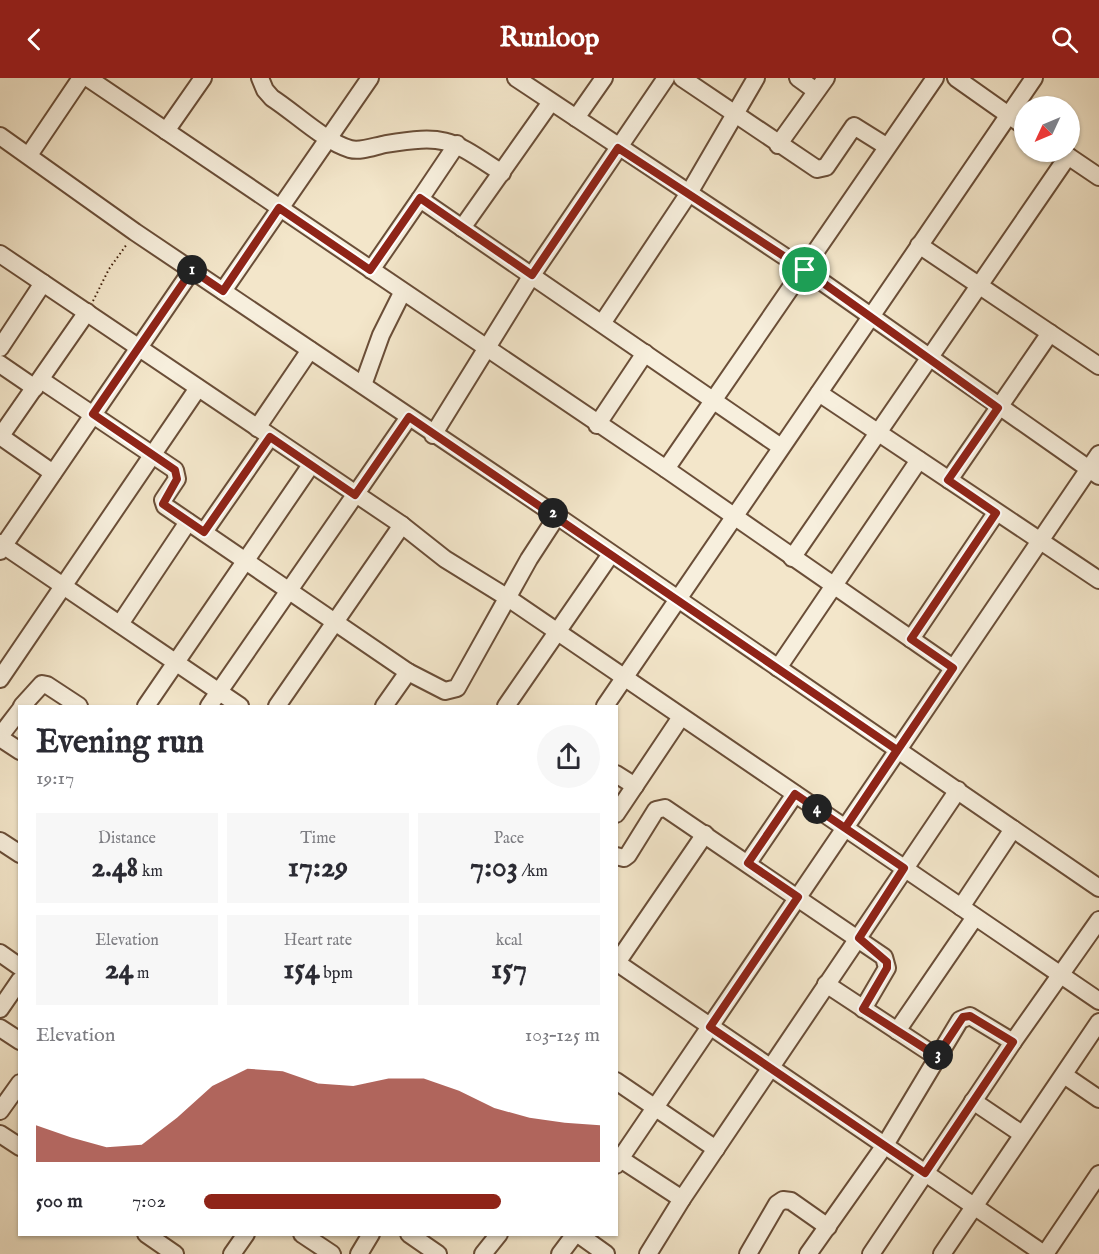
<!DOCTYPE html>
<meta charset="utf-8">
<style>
body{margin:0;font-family:"IM FELL English",serif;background:#f7f7f7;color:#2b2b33;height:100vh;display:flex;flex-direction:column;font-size:22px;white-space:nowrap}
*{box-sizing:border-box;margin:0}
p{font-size:20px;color:#7c7c81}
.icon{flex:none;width:33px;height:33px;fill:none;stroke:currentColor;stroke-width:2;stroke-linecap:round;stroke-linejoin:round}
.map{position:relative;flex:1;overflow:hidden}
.sheet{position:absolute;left:18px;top:627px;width:600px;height:531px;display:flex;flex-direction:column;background:#fff;border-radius:0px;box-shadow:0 2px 4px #0004}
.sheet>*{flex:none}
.needle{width:39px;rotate:226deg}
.fabs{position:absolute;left:1014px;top:18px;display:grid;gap:12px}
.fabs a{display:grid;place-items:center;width:66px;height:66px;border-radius:50%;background:#fff;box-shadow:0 2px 4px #0004;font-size:30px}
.pin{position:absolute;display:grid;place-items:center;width:51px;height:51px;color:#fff;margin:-26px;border:3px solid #fff;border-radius:50%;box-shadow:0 2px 6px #0007}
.km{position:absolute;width:30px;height:30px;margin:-15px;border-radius:50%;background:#222;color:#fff;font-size:16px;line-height:30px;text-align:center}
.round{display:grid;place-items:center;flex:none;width:63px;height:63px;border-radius:32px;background:#f7f7f7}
.head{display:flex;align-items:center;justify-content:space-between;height:102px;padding:0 18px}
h1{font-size:33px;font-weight:800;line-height:45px}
.stats{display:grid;grid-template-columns:repeat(3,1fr);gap:9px;height:102px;padding:6px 18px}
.stats div{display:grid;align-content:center;border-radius:0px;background:#f7f7f7;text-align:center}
.stats b{font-size:30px;font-weight:800}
.stats small{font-size:16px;font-weight:400}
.stats p{font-size:16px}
.chart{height:168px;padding:12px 18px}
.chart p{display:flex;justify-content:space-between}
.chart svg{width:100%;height:108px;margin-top:6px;fill:#8f2418;opacity:.7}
ul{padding:0 18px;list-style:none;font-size:20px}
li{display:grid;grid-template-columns:96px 72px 1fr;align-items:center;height:45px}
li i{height:15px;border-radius:8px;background:#8f2418}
header{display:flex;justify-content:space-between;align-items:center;height:78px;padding:0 18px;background:#8f2418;color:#fff;font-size:27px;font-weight:800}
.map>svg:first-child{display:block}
</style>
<header><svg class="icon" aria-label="back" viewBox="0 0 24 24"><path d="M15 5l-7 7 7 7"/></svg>Runloop<svg class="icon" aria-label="search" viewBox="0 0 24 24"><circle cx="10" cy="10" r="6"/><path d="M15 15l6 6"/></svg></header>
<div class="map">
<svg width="1099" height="1176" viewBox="0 0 1099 1176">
<rect width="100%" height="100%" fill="#f3e6ca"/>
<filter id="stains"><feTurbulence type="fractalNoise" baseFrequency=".00333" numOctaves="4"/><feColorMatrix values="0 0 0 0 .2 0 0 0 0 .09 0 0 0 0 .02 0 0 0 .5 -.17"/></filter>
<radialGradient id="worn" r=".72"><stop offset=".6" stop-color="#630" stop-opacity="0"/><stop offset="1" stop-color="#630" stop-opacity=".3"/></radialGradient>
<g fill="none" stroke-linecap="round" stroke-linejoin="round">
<defs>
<g id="minor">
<polyline points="88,0 666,391 953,590"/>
<path d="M260,0l5,12 7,8c22,14 53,44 78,51 11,3 25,-3 36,-5 62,-10 65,-4 116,29"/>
<polyline points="516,0 805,192 1099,398"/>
<polyline points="682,0 817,91 826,89 854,48 886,68"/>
<polyline points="798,0 816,13"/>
<polyline points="956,0 1024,48"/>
<polyline points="576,40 604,0"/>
<polyline points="166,53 203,0"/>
<polyline points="0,58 135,154 557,438 1099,810"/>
<polyline points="457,66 420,121 781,369"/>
<polyline points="778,67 826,0"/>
<polyline points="1062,74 1099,99"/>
<polyline points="29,77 81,0"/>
<polyline points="462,150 551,24"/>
<polyline points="919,167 1099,288"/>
<polyline points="0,176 402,447 445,481 508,520 1099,923"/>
<polyline points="371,192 420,121"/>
<polyline points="223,213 370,0"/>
<polyline points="603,244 689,115 756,0"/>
<polyline points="0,270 43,205"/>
<polyline points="0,286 35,310"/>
<polyline points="41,302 175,392 177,401 163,422 165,428 408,594 445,613 457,610 529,481 557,438"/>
<polyline points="363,307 381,257 402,215"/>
<polyline points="819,315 1099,502"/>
<polyline points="597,347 645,275"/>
<polyline points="257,350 310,272"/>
<polyline points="433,357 532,197 666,0"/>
<polyline points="0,358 53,395"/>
<polyline points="0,359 87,234"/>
<polyline points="666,391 935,0"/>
<polyline points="949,402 1050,255"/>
<polyline points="204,454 270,359"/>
<polyline points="0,465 240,628"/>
<polyline points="0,473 192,192"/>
<polyline points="792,480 1068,78"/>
<polyline points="120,546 188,444"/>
<polyline points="911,561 996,435"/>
<polyline points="778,590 919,382"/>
<polyline points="0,601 198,310"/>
<polyline points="22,628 42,606 47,607 79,628"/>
<polyline points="146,628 311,387"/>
<polyline points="209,628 409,339"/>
<polyline points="277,628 402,447"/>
<polyline points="384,628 408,594"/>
<polyline points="506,628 611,476"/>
<polyline points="605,628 1034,0"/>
<polyline points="0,658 20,632"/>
<polyline points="0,660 20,673"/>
<polyline points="616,696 635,708"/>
<polyline points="616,736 681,639"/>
<polyline points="0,763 20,776"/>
<polyline points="616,778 624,780 628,777 656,732 665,730 884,879 887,890 863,931"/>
<polyline points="748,785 795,716"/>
<polyline points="961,829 1013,751"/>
<polyline points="0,875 20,889"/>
<polyline points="616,884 1044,1176"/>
<polyline points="616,886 705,756"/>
<polyline points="826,906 937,979"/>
<polyline points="0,931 20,902"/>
<polyline points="0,950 20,963"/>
<polyline points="897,953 975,839"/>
<polyline points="1064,997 1099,1021"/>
<polyline points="616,1003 716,1071"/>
<polyline points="973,1023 1022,1056"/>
<polyline points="0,1033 20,1005"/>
<polyline points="0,1056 20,1069"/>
<polyline points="616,1078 682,1121"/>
<polyline points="616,1087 1099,376"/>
<polyline points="146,1156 175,1176"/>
<polyline points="302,1156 332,1176"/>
<polyline points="409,1156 438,1176"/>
<polyline points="578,1156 606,1176"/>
<polyline points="232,1176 246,1156"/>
<polyline points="359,1176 371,1156"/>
<polyline points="483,1176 499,1156"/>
<polyline points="560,1176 575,1156"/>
<polyline points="648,1176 682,1121 958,712"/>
<polyline points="748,1176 777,1126 783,1122 791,1123 828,1149"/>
<polyline points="808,1176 885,1067 960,942 970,938 1013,964"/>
<polyline points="871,1176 1013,964 1099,842"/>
<polyline points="942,1176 1099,944"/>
<polyline points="1045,1176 1099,1096"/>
</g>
</defs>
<!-- minor casing -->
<use href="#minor" stroke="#6a4e38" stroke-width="20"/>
<!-- path -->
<polyline stroke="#3c1b07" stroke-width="2" stroke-dasharray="1.5 3" stroke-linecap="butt" points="93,223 109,191 127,166"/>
<!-- minor -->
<use href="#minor" stroke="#f7efdd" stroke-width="16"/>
</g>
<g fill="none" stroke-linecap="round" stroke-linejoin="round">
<defs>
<path id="route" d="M805,192l-187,-122 -86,127 -112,-77 -50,72 -91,-62 -56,83 -31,-21 -99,144 82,56 2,9 -14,25 41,28 66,-95 85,58 54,-78 488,333 -52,78 59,40 -45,70 28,24v6l-24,41 74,47 26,-39 7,-1 43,26 -88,131 -215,-146 88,-130 -50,-34 47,-69 50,34c36,-53 72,-106 108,-160l-42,-29 85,-126 -48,-33 50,-72 -193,-138"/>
</defs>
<!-- route casing -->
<use href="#route" stroke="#fff" stroke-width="12"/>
<!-- route -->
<use href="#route" stroke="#8f2418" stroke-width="8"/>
</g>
<rect width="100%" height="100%" filter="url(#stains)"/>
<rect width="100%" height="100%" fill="url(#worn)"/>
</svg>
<div class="fabs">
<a><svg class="needle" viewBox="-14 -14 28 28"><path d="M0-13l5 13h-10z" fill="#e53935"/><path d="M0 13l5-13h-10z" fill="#7c7c81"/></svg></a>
</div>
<div class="pin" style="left:805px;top:192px;background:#1e9e55"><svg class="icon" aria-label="arrive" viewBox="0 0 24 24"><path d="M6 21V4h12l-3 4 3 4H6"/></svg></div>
<b class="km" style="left:192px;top:192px">1</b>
<b class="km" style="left:553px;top:435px">2</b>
<b class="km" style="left:938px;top:977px">3</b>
<b class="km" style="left:817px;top:731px">4</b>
<section class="sheet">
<div class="head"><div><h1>Evening run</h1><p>19:17</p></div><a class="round"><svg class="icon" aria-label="share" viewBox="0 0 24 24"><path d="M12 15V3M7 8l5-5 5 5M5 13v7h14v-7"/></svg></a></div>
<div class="stats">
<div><p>Distance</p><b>2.48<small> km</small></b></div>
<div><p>Time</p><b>17:29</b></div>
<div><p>Pace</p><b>7:03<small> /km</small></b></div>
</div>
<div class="stats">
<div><p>Elevation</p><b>24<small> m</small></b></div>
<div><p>Heart rate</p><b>154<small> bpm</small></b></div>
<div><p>kcal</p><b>157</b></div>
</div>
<div class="chart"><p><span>Elevation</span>103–125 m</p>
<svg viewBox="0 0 160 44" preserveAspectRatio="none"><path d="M0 44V29L10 34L20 38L30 37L40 26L50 13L60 6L70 7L80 12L90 13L100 10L110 10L120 15L130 22L140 26L150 28L160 29V44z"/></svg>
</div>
<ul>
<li><b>500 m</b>7:02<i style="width:75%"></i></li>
</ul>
</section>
</div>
